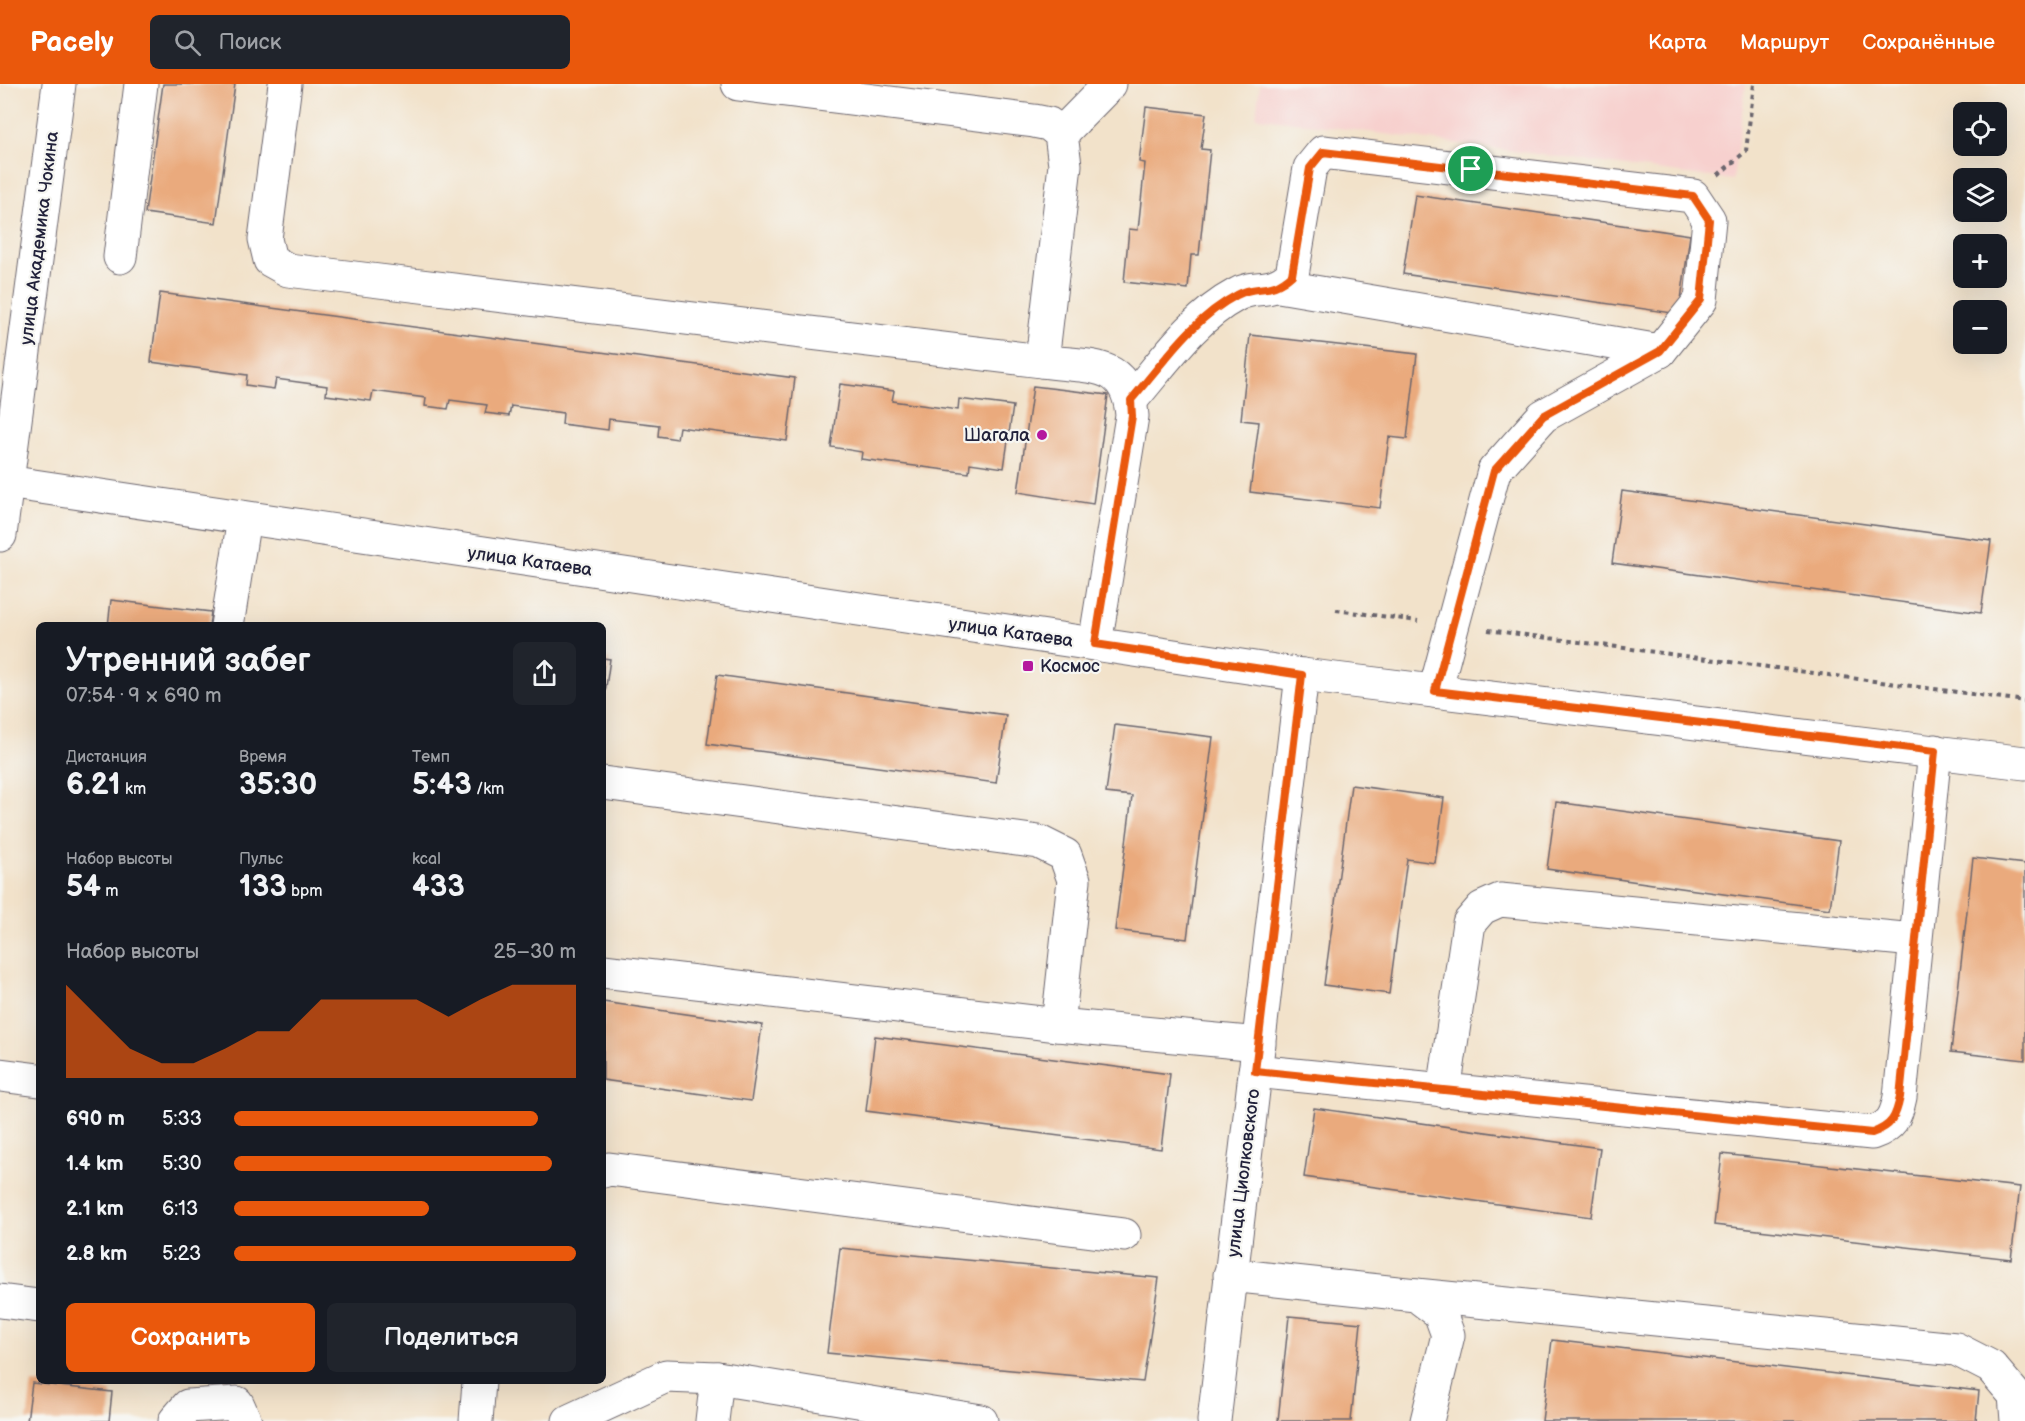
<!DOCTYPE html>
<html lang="ru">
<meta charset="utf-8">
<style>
body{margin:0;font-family:"Balsamiq Sans",sans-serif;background:#20242c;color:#f1f3f6;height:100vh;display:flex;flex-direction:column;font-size:22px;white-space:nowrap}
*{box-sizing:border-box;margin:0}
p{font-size:20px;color:#9ea1a6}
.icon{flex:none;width:33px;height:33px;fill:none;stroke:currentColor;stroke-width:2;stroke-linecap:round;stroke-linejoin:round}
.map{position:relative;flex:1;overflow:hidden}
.panel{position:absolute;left:36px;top:538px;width:570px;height:762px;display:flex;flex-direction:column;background:#171b24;border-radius:9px;box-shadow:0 6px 24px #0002}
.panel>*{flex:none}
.tools{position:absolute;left:1953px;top:18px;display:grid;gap:12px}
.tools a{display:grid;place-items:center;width:54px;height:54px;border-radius:9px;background:#171b24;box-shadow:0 6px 24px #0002;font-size:30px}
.pin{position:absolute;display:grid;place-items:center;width:51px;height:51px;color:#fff;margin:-26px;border:3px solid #fff;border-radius:50%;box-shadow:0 2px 6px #0007}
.round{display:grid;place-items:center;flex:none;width:63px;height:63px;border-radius:9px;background:#20242c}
.summary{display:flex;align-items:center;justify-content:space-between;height:102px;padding:0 30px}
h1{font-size:33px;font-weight:800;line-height:45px}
.stats{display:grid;grid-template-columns:repeat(3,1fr);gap:9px;height:102px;padding:6px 30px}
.stats div{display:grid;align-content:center}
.stats b{font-size:30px;font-weight:800}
.stats small{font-size:16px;font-weight:400}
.stats p{font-size:16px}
.chart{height:168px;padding:12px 30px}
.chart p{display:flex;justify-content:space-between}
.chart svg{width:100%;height:108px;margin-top:6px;fill:#ea580c;opacity:.7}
.button{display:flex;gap:12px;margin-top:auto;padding:12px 30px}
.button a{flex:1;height:69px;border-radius:9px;background:#ea580c;color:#fff;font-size:24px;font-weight:800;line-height:69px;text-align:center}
.button a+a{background:#20242c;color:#f1f3f6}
ul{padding:0 30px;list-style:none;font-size:20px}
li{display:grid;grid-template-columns:96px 72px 1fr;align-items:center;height:45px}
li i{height:15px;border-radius:8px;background:#ea580c}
header{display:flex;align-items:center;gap:36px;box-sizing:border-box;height:84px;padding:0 30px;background:#ea580c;color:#fff}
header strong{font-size:28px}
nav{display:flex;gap:33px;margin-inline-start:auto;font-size:21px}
.search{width:420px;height:54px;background:#20242c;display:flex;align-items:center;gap:15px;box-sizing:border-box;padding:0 21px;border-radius:9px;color:#9ea1a6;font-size:22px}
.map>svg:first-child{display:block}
</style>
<header>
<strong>Pacely</strong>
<div class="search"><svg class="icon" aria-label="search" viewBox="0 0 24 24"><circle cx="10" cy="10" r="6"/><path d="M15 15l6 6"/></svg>Поиск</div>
<nav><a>Карта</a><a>Маршрут</a><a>Сохранённые</a></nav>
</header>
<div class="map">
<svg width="2025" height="1337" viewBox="0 0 2025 1337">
<rect width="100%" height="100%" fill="#f6f6f2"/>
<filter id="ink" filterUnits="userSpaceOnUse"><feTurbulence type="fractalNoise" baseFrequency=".0167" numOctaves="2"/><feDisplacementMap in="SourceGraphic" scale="12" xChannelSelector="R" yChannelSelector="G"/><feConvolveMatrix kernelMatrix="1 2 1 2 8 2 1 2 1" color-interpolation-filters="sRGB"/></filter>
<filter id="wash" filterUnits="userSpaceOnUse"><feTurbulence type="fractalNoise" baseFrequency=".008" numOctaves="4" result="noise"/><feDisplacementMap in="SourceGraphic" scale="24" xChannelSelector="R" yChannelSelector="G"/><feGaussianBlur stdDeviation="1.35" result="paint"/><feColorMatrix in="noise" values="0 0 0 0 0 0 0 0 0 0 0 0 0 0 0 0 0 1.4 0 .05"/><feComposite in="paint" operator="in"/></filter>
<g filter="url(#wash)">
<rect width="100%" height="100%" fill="#f2e2ca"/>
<!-- built -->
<polygon fill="#f7d0ce" points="1260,0 1746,0 1733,96 1256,33"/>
<g id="blocks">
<!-- building -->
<g fill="#eaaa7d">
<polygon points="163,0 235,0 216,139 145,129"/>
<polygon points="1146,23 1206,30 1201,65 1210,66 1199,171 1191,171 1188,205 1124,198 1129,145 1138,146 1145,79 1139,78"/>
<polygon points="1415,111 1690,151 1679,230 1403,190"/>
<polygon points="160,209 795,294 787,357 679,343 677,355 658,352 659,341 609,335 608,346 562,340 563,329 511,322 509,332 485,329 487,321 450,316 448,325 425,322 426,314 373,307 371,317 326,311 327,302 276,295 274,305 246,301 247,291 151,278"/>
<polygon points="1250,251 1417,270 1407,355 1389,353 1380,424 1250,408 1259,338 1241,336"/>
<polygon points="840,300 894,307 892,317 958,326 959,315 1013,322 1004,384 970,379 969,389 861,375 862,368 831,363"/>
<polygon points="1033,302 1108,311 1093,420 1018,408"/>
<polygon points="1622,407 1991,457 1981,529 1612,479"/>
<polygon points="111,516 211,528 209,542 108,542"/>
<polygon points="603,574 610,575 604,617 603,617"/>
<polygon points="717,591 1006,631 996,699 707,660"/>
<polygon points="1115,641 1213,653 1187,855 1115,846 1132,712 1106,709"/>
<polygon points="1351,701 1444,714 1435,779 1407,775 1389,910 1324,901"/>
<polygon points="1556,718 1839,757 1830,825 1547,785"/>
<polygon points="1973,774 2025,780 2025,976 1951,968"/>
<polygon points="603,918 762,941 751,1017 603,996"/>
<polygon points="875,952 1170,990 1161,1065 866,1027"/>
<polygon points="1314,1024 1600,1064 1591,1133 1304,1093"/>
<polygon points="1722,1070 2020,1103 2011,1175 1714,1141"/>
<polygon points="840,1164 1159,1194 1143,1298 827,1269"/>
<polygon points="1289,1232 1361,1239 1351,1337 1278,1337"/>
<polygon points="1552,1256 1979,1307 1976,1337 1542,1337"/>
<polygon points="32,1299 112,1308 109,1337 27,1337"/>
</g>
</g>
</g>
<g filter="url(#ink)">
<use href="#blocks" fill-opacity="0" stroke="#6b656d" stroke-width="1.5"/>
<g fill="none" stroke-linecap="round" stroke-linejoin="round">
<defs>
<g id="minor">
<path d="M285,0l-20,155 5,21 18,10 754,91c46,7 86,-3 90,55l-37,228"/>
<polyline points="738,0 1034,37 1049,40 1061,50 1065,81 1042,277"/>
<polyline points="1061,50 1110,0"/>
<polyline points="120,173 141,0"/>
<polyline points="1279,202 1660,267"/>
<path d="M1131,316c32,-37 62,-82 105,-105 21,-12 33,1 56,-20l18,-107 13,-16 370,44 16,24 -8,80 -41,51 -117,65 -49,55 -59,220"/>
<polyline points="0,397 1302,591 2025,679"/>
<polyline points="227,542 244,434"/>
<polyline points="603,699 1039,758 1065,771 1074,796 1058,941"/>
<polyline points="603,887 1058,941 1259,960"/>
<path d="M1255,987l617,62c20,-7 24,-16 28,-36l35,-346"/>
<polyline points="0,991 39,996"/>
<polyline points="1444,1007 1469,839 1482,824 1500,816 1914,856"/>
<polyline points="603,1087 609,1085 1124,1151"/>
<polyline points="1230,1191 1416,1211 1440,1229 1448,1251 1427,1337"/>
<polyline points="1416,1211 1956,1265 1991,1283 2015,1311 2017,1337"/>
<polyline points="0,1217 39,1222"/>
<polyline points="175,1337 188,1322 237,1319 245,1337"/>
<polyline points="476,1337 479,1298"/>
<polyline points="569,1337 666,1292 717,1294 981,1337"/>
<polyline points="712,1337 717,1294"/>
<polyline points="1214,1337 1302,591"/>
</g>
<polyline id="major" points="0,451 59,0"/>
</defs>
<!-- minor casing -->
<use href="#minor" stroke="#6b656d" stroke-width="35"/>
<!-- major casing -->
<use href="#major" stroke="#6b656d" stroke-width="35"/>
<!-- path -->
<g stroke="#6b656d" stroke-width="4" stroke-dasharray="4.5 4.5" stroke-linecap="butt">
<polyline points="1718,91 1746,67 1754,0"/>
<polyline points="1336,526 1418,537"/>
<polyline points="1488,546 2025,617"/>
</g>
<!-- minor -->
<use href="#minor" stroke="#fff" stroke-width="33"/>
<!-- major -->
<use href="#major" stroke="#fff" stroke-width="33"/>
</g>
</g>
<g fill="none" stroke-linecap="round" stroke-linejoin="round" filter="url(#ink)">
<defs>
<path id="route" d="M1323,68l370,44 16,24 -8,80 -41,51 -117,65 -49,55 -59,220 500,60 -35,346c-4,20 -8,29 -28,36l-617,-62 47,-396 -207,-31 37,-228 -1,-16c32,-37 62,-82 106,-105 21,-12 32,1 55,-20l18,-107z"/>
</defs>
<!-- route casing -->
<use href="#route" stroke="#fff" stroke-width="12"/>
<!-- route -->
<use href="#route" stroke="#ea580c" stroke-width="8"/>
</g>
<!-- markers -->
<g fill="#b5179e" stroke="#f6f6f2" stroke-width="2">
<circle cx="1042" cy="351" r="6"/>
<rect x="1022" y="576" width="12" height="12" rx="3"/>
</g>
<g text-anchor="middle" stroke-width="4.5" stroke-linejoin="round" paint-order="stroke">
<!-- street labels -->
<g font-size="18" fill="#22223b" stroke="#f6f6f2">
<text transform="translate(39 154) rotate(-83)" y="6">улица Академика Чокина</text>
<text transform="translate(530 477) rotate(8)" y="6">улица Катаева</text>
<text transform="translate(1011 548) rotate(8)" y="6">улица Катаева</text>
<text transform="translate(1243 1089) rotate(-83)" y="6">улица Циолковского</text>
</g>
<!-- poi labels -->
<g font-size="18" fill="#22223b" stroke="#f6f6f2" text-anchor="end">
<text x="1030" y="357">Шагала</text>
<text x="1040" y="588" text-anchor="start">Космос</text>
</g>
</g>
</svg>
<div class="tools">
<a><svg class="icon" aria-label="locate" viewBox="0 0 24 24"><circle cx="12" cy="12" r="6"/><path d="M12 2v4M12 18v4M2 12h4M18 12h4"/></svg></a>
<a><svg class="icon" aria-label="layers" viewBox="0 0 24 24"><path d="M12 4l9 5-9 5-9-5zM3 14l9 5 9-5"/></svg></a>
<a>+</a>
<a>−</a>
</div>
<div class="pin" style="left:1471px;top:85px;background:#1e9e55"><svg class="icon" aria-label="arrive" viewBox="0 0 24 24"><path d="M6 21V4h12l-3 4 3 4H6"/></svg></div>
<section class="panel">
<div class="summary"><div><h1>Утренний забег</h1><p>07:54 · 9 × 690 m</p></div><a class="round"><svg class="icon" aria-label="share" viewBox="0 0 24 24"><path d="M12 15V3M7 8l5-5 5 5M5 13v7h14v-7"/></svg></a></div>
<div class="stats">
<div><p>Дистанция</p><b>6.21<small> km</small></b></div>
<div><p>Время</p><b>35:30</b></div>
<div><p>Темп</p><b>5:43<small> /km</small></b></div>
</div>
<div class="stats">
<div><p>Набор высоты</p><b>54<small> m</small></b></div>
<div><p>Пульс</p><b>133<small> bpm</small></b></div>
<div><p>kcal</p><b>433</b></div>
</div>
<div class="chart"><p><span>Набор высоты</span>25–30 m</p>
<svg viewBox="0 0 160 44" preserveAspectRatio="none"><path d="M0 44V6L10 19L20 32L30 38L40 38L50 32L60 25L70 25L80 12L90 12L100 12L110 12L120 19L130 12L140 6L150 6L160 6V44z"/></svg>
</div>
<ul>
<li><b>690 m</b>5:33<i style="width:89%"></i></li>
<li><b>1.4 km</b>5:30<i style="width:93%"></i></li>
<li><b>2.1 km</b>6:13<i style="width:57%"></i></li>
<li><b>2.8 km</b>5:23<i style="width:100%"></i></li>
</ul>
<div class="button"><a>Сохранить</a><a>Поделиться</a></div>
</section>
</div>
